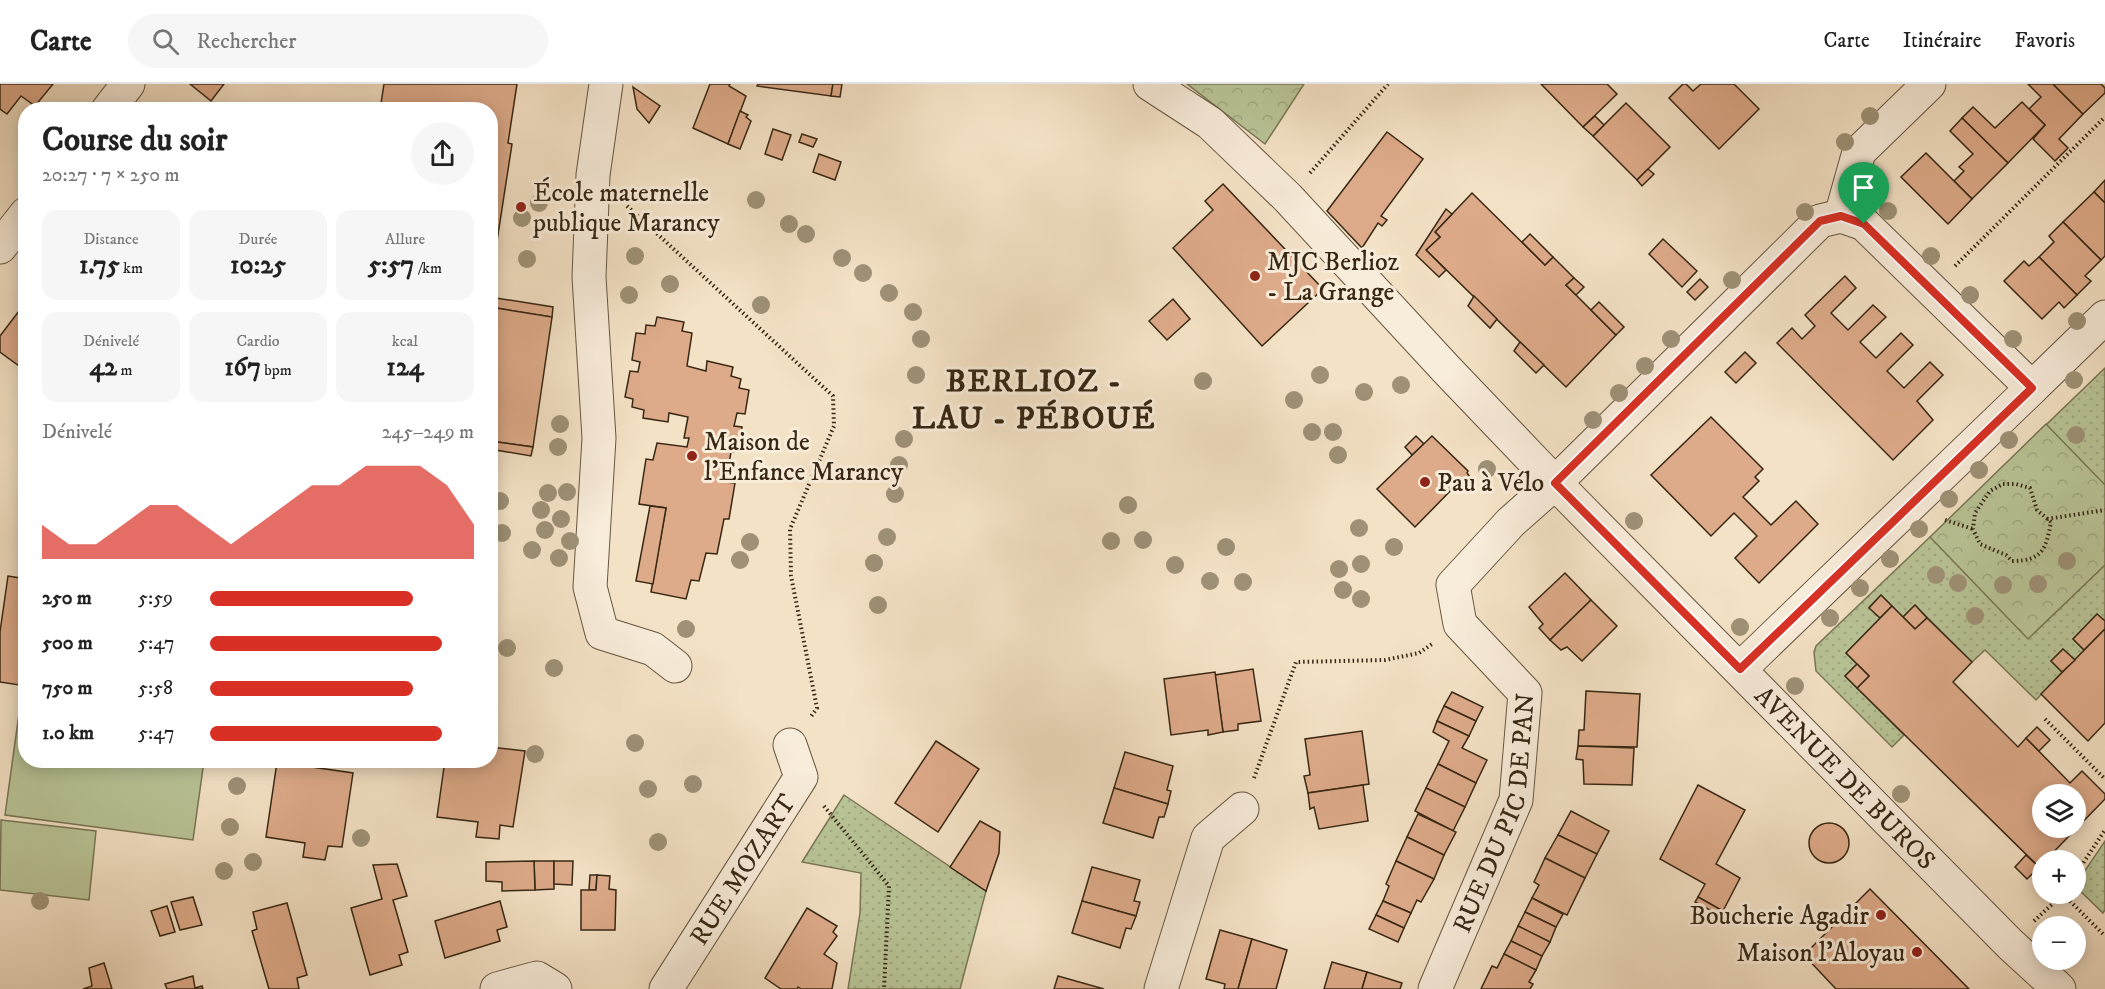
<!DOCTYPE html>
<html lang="fr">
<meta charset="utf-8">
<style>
body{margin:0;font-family:"IM FELL DW Pica",serif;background:#f6f6f6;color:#222;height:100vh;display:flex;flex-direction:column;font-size:22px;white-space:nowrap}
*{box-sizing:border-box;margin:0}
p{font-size:20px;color:#767676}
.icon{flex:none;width:33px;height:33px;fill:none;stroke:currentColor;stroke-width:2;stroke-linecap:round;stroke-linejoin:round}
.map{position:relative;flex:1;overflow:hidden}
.drawer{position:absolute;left:18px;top:18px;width:480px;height:666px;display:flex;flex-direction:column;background:#fff;border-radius:24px;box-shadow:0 3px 15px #0003}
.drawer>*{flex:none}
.controls{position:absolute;left:2032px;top:700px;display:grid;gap:12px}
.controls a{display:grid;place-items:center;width:54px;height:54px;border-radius:50%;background:#fff;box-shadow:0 3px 15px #0003;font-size:30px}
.pin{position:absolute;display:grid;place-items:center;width:51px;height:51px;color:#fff;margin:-62px -26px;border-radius:50% 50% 50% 0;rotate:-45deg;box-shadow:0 0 6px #0007}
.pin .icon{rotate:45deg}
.round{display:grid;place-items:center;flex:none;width:63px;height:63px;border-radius:32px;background:#f6f6f6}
.summary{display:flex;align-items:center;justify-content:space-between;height:102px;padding:0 24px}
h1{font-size:33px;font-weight:800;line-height:45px}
.stats{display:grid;grid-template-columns:repeat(3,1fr);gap:9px;height:102px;padding:6px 24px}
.stats div{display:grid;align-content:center;border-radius:15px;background:#f6f6f6;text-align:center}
.stats b{font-size:26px;font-weight:800}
.stats small{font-size:16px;font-weight:400}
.stats p{font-size:16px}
.chart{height:168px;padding:12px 24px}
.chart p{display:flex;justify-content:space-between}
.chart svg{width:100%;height:108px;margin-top:6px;fill:#d93025;opacity:.7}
ul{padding:0 24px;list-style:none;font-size:20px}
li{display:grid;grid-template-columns:96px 72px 1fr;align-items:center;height:45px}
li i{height:15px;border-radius:8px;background:#d93025}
header{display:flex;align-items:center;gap:36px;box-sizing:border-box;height:84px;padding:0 30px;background:#fff;border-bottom:2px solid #e0e0e0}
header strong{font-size:28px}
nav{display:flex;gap:33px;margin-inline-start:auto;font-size:21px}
.search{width:420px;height:54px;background:#f6f6f6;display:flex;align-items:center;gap:15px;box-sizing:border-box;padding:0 21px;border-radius:33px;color:#767676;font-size:22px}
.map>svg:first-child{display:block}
</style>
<header>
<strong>Carte</strong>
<div class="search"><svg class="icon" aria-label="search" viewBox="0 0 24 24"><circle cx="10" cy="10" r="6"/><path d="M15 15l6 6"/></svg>Rechercher</div>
<nav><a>Carte</a><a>Itinéraire</a><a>Favoris</a></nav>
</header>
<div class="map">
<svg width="2105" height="905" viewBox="0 0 2105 905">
<defs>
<pattern id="grass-dots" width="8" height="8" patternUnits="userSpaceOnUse" patternTransform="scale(1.5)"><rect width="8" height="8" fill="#b9c497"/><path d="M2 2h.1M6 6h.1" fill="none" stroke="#a0a881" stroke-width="1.8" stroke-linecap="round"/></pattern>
<pattern id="park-crowns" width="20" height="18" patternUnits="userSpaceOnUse" patternTransform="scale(1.5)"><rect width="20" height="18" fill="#b9c497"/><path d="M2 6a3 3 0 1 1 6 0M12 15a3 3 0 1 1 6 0" fill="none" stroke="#a0a881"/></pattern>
</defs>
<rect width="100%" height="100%" fill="#f4e2c6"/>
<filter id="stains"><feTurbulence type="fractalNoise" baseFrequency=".00333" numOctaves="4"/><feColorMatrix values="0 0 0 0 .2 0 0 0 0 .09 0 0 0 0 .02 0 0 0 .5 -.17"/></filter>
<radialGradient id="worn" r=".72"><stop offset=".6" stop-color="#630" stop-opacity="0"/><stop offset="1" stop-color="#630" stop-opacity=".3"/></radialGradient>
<!-- grass -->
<g fill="url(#grass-dots)" stroke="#787655" stroke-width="1.5">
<polygon points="2105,284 2105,422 1992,393"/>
<polygon points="2105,430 2105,537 2097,530 2073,555 2084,566 2075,576 2063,565 2051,577 2062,588 2036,616 1985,566 1972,578 1915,521 1903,533 1881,511 1869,523 1880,534 1846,569 1857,580 1845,592 1904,651 1892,663 1816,587 1814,568 1816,562 1930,453 1963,457"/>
<polygon points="844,711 986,807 960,905 848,905 860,829 861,789 802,778"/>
<polygon points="2105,757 2105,826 2103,829 2076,803 2076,800"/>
</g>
<!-- park -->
<g fill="url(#park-crowns)" stroke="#787655" stroke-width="1.5">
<polygon points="1187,0 1304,0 1265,60"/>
<polygon points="2046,340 2105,401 2105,481 2028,555 1930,453"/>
</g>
<!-- pitch -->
<g fill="#b9c497" stroke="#787655" stroke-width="1.5">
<polygon points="21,615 25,616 26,676 204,677 193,756 5,731"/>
<polygon points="1,736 96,747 89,816 0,806"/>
</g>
<!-- building -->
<g fill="#deab8a" stroke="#372713" stroke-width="1.5" fill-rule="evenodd">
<polygon points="0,0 53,0 35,22 21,12 7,30 0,25"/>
<polygon points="190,0 224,0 211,17"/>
<polygon points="384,0 517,0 508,59 512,60 497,157 490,156 490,26 380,26"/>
<polygon points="710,0 730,0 729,2 746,12 728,60 693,44"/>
<polygon points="758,0 833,0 831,12 757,2"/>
<polygon points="833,0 842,0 840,13 831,12"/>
<polygon points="1541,0 1607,0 1617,10 1583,43"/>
<polygon points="1683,0 1686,0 1693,7 1701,0 1734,0 1759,25 1719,65 1669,14"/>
<polygon points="2028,0 2053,0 2083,30 2059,55 2068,64 2055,77 2033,55 2045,41 2029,25 2041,13"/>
<polygon points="2053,0 2101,0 2105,4 2105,9 2083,30"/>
<polygon points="633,3 660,22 649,39 637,25"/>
<polygon points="2022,18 2045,41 2008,79 1962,34 1973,23 1995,44"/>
<polygon points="1626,19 1670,63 1637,96 1593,52"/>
<polygon points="740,27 748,31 746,33 751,37 740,65 728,60"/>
<polygon points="1595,32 1604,41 1593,52 1583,43"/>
<polygon points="1962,34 2008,79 1972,115 1954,97 1964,87 1959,83 1973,70 1950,47"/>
<polygon points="773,45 791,51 782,76 765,70"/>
<polygon points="1387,48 1423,75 1381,132 1387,136 1382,142 1378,139 1362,164 1327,127"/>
<polygon points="802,50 817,55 813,63 799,58"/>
<polygon points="1926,69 1972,115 1948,140 1901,93"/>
<polygon points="819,70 841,78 835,96 813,88"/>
<polygon points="1648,85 1654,90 1642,102 1637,96"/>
<polygon points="2105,96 2105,119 2094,108"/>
<polygon points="1223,100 1323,205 1262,262 1173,164 1213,126 1205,117"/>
<polygon points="2094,108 2105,119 2105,172 2101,176 2063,138"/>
<polygon points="1472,109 1545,181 1553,173 1574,194 1566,201 1616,251 1566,303 1426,166 1440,153 1435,148"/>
<polygon points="1446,125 1452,130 1435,148 1440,153 1426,166 1446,186 1439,193 1416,171"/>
<polygon points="2063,138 2101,176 2085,192 2091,197 2077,211 2039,173 2054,158 2049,152"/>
<polygon points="1530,150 1553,173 1545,181 1522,158"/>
<polygon points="1663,155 1697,187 1682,203 1649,170"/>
<polygon points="2039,173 2077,211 2064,224 2059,218 2042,235 2004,197 2024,177 2029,182"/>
<polygon points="1845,192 1856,204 1831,229 1848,246 1873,221 1886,233 1860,258 1876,274 1901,249 1913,261 1887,287 1904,304 1930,278 1943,291 1917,317 1933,336 1893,376 1777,259 1792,244 1802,255 1815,242 1805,231"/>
<polygon points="1574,194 1584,203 1576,211 1566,201"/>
<polygon points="1700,195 1708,203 1695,216 1687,208"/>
<polygon points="1474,212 1497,235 1490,244 1468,222"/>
<polygon points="490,213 553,223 552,233 490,223"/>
<polygon points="1173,215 1190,235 1167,256 1149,237"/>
<polygon points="1599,218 1624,243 1616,251 1591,226"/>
<polygon points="490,223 552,233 533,363 490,357"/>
<polygon points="19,227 26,231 26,287 0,268 0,252"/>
<polygon points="657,233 684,238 682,247 692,249 687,282 706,287 707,277 733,283 731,292 741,295 739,304 749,306 745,330 737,329 734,342 742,343 738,368 731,368 726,398 735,399 729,435 724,435 717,470 706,469 699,497 691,496 686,515 651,508 666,424 639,420 646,375 653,376 657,359 687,363 689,354 684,354 688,333 669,329 668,338 643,334 644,326 632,323 633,315 625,313 630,287 638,288 640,278 632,276 636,249 645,250 646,241 655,242"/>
<polygon points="1520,258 1544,281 1536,289 1514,267"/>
<polygon points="1745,268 1756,279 1736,299 1725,288"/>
<polygon points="1711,333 1763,385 1755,393 1759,397 1743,413 1771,441 1796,417 1818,440 1759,499 1735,474 1757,452 1734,429 1711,452 1651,391"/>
<polygon points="1416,352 1424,360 1412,371 1405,363"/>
<polygon points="1432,352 1468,387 1467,389 1470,393 1463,399 1461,396 1415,443 1377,405"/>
<polygon points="490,357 533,363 531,372 490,365"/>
<polygon points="650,422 666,424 653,500 636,497"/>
<polygon points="1565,489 1591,516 1550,556 1539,544 1543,540 1529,523"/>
<polygon points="8,492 26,495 26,602 0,598 0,548"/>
<polygon points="1881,511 1892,522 1880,534 1869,524"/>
<polygon points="1591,516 1617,542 1582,577 1567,563 1561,566 1550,556"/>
<polygon points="1915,521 1927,534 1915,545 1903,533"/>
<path d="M1892,522l23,23 12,-11 45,44 -19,20 65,65 8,-9 44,45 12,-12 23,23v5l-66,68 -182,-179 12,-12 -23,-23zM2043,711h33v33h-33z"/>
<polygon points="2097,530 2105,537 2105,545 2084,566 2073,555"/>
<polygon points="2105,545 2105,639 2088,657 2041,610"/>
<polygon points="2063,565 2075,576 2062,588 2051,577"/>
<polygon points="1857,580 1869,592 1857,604 1845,592"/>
<polygon points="1253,585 1261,637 1238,640 1238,646 1223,648 1215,591"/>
<polygon points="1215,588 1223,648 1208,651 1208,646 1171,651 1164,595"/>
<polygon points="1586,607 1640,610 1637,663 1578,662 1579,646 1584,646"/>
<polygon points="1452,608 1483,623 1476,637 1444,622"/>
<polygon points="1444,622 1476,637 1469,652 1437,637"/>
<polygon points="1437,637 1469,652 1462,664 1487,676 1476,699 1438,680 1449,657 1433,648"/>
<polygon points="2037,643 2050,656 2039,667 2026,654"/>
<polygon points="1362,647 1369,700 1308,709 1304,692 1310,691 1305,655"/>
<polygon points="936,657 979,685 938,748 895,719"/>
<polygon points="1578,662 1634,664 1632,701 1584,700 1583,676 1576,675"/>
<polygon points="490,663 525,667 513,743 500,741 499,755 476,753 478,738 437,733 445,676 490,676"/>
<polygon points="1125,668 1173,682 1167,706 1171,707 1168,720 1114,704"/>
<polygon points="277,678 353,689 342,763 328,762 325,776 303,773 305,759 266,753"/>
<polygon points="1438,680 1476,699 1465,723 1426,704"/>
<polygon points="1363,701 1368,737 1319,745 1314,723 1310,725 1308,709"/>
<polygon points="1698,701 1745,726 1716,780 1740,794 1723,827 1698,813 1705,800 1660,775"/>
<polygon points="1114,704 1168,720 1164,733 1159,733 1153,754 1103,739"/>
<polygon points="1426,704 1465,723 1453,747 1415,727"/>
<polygon points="1571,727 1609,747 1597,770 1558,751"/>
<polygon points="1418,730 1456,748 1444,771 1407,753"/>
<polygon points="980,737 1000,748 999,769 986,807 950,783"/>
<circle cx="1829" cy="759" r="20"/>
<polygon points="1558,751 1597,770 1585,794 1545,774"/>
<polygon points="1407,753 1444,771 1434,795 1396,777"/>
<polygon points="2026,771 2039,783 2027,795 2015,783"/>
<polygon points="1545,774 1585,794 1567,831 1532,814 1539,801 1534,798"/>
<polygon points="534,777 554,777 554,805 535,806"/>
<polygon points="534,777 535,806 502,807 502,798 486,797 486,778"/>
<polygon points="554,777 573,777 572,801 554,800"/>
<polygon points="1396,777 1434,795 1421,818 1417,816 1411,829 1383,817 1389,802 1386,800"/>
<polygon points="397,780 407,812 393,816 408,868 399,871 402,881 370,891 351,824 382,815 373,781"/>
<polygon points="1092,783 1140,796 1134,817 1140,818 1136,832 1082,817"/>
<polygon points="590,791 597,791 596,806 589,806"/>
<polygon points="597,791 610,792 609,805 616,806 615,846 581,846 581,806 596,806"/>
<polygon points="1870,805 1969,905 1836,905 1804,871"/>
<polygon points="193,813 202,841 180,846 171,818"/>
<polygon points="1698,813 1723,827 1721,832 1695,818"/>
<polygon points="1532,814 1563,830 1556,843 1525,828"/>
<polygon points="500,817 507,843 497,846 500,857 445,874 435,837"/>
<polygon points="1082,817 1136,832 1131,845 1126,844 1120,864 1072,849"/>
<polygon points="1383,817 1411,829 1404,844 1376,831"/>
<polygon points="287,819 307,891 297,894 299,905 269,905 252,847 257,845 253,828"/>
<polygon points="167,822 175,848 160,852 151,827"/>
<polygon points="807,824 837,842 833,848 837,852 824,870 837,879 832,905 801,905 798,903 797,905 781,905 765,894"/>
<polygon points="1525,828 1556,843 1550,858 1518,842"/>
<polygon points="1376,831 1404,844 1398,858 1369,845"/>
<polygon points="1518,842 1550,858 1542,872 1511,857"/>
<polygon points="1220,846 1252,855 1238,905 1224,905 1225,900 1206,895"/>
<polygon points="1252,855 1287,866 1276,905 1238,905"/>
<polygon points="1511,857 1542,872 1536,886 1504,870"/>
<polygon points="1504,870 1536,886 1529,898 1533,900 1530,905 1481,905 1492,882 1497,884"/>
<polygon points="1332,878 1367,888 1362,905 1324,905"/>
<polygon points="104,879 112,905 83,905 92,902 89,884"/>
<polygon points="1367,888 1402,899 1400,905 1362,905"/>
<polygon points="193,892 195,904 202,902 203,905 167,905 165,900"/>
<polygon points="1058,892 1104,905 1054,905"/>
</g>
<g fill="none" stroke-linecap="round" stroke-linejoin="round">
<defs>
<g id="minor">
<polyline points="606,0 593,91 589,193 599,354 590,503 602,549 653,565 675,582"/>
<path id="s1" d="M1150,0l60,39 78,75 159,172 108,113 455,461 49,45"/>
<polyline points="108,26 128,0"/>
<polyline points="1841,132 1859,68 1929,0"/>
<polyline points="0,163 26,130"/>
<polyline points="1740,585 2032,304"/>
<polyline points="497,905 537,894 555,905"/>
<path id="s2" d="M666,905l135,-212 -11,-32"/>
<polyline points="1161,905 1208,754 1242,725"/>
<path id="s3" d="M1435,905l81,-189 9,-107 -65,-69 -7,-39 58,-63 44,-39 265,-262 21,-5 23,8 168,164 73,-71"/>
</g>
</defs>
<!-- minor casing -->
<use href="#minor" stroke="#665640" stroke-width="35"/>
<!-- path -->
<g stroke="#372713" stroke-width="4" stroke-dasharray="1.5 3" stroke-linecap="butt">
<polyline points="1310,89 1388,0"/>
<polyline points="627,122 833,312 834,342 790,445 791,492 817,624 810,634"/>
<polyline points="1955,182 2105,33"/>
<path d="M2003,400h13l14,4 7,22 14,12c-5,26 -8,39 -39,39l-6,-6 -26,-11 -7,-15 2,-16 15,-22z"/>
<polyline points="2047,435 2105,426"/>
<polyline points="1945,436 1973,445"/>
<polyline points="2045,635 2105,695"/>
<polyline points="1254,694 1296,578 1385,576 1419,569 1432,560"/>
<polyline points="824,722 889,802 884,905"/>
<polyline points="2076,790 2105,746"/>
<polyline points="2034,837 2063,810 2105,852"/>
</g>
<!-- minor -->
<use href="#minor" stroke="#f8ecda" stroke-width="33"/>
</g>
<!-- trees -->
<g fill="#9e9176">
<circle cx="1870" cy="32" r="9"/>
<circle cx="1845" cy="58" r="9"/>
<circle cx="756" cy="116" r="9"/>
<circle cx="539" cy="119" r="9"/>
<circle cx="1888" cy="127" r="9"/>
<circle cx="1805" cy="128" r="9"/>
<circle cx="522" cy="134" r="9"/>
<circle cx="789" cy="140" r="9"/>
<circle cx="806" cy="150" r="9"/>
<circle cx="635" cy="172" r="9"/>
<circle cx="1931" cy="172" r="9"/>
<circle cx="842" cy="174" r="9"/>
<circle cx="527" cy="175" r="9"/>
<circle cx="863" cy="189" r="9"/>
<circle cx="1732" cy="196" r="9"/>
<circle cx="670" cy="200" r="9"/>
<circle cx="889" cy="209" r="9"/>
<circle cx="629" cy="211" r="9"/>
<circle cx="1970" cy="211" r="9"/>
<circle cx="761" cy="221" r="9"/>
<circle cx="913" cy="228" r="9"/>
<circle cx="2077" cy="237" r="9"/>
<circle cx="921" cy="255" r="9"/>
<circle cx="1671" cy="255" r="9"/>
<circle cx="2013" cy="255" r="9"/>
<circle cx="1645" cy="282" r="9"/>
<circle cx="916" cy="291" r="9"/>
<circle cx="1320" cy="291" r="9"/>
<circle cx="2074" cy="296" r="9"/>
<circle cx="1203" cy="297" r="9"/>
<circle cx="1401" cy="301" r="9"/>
<circle cx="1364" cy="308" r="9"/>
<circle cx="1619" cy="309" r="9"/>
<circle cx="1294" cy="316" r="9"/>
<circle cx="1593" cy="336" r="9"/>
<circle cx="560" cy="340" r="9"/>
<circle cx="1312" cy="348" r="9"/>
<circle cx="1333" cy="348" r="9"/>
<circle cx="2076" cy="351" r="9"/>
<circle cx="904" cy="355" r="9"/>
<circle cx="2009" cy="356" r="9"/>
<circle cx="558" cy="363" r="9"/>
<circle cx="1338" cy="371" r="9"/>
<circle cx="899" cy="381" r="9"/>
<circle cx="1487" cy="385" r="9"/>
<circle cx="1979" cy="386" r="9"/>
<circle cx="567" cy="408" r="9"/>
<circle cx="548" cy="409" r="9"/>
<circle cx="895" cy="410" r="9"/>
<circle cx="1949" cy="415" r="9"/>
<circle cx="500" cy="417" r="9"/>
<circle cx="1128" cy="421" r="9"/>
<circle cx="541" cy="426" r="9"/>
<circle cx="561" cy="435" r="9"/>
<circle cx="1634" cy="437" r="9"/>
<circle cx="1359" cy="444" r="9"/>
<circle cx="1919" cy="445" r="9"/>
<circle cx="545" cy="446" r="9"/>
<circle cx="502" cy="449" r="9"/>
<circle cx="887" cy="453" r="9"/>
<circle cx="1143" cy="456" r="9"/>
<circle cx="570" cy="457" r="9"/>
<circle cx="1111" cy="457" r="9"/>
<circle cx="750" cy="458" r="9"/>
<circle cx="1226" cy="463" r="9"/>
<circle cx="1394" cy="463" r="9"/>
<circle cx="532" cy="466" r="9"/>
<circle cx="559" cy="474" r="9"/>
<circle cx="1890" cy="475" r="9"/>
<circle cx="740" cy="476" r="9"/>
<circle cx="2067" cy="477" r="9"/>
<circle cx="874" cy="479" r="9"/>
<circle cx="1361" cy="480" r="9"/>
<circle cx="1175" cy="481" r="9"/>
<circle cx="1339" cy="485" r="9"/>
<circle cx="1936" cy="491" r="9"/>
<circle cx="1210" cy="497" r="9"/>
<circle cx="1243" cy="498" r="9"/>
<circle cx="1958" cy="499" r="9"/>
<circle cx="2038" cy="500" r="9"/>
<circle cx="2003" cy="501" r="9"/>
<circle cx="1860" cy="504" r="9"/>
<circle cx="1343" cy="506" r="9"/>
<circle cx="1361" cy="515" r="9"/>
<circle cx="878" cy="521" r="9"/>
<circle cx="1975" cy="532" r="9"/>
<circle cx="1830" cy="534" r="9"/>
<circle cx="1740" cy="543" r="9"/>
<circle cx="686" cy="545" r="9"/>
<circle cx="507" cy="564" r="9"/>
<circle cx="554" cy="584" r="9"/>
<circle cx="1795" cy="602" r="9"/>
<circle cx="635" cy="659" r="9"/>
<circle cx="535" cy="670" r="9"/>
<circle cx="693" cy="700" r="9"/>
<circle cx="237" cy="702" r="9"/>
<circle cx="648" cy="705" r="9"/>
<circle cx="1901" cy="710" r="9"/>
<circle cx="230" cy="743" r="9"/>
<circle cx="361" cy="754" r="9"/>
<circle cx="658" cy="758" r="9"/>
<circle cx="253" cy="778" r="9"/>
<circle cx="224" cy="787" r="9"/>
<circle cx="40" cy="817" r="9"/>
</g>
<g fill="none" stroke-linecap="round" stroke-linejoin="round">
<defs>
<polygon id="route" points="1841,132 1864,140 2032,304 1740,585 1555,399 1820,137"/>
</defs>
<!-- route casing -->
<use href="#route" stroke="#fff" stroke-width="12"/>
<!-- route -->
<use href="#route" stroke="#d93025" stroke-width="8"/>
</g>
<!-- markers -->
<g fill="#8f2418" stroke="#f8ecda" stroke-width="2">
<circle cx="521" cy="123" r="6"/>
<circle cx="1255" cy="192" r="6"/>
<circle cx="692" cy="372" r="6"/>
<circle cx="1425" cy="398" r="6"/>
<circle cx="1881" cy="831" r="6"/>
<circle cx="1917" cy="868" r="6"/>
</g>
<g text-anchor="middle" stroke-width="6" stroke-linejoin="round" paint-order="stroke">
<!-- poi labels -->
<g font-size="26" fill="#372713" stroke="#f8ecda" text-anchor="start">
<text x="533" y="117">École maternelle<tspan x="533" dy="30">publique Marancy</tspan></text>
<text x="1267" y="186">MJC Berlioz<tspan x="1267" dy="30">- La Grange</tspan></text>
<text x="704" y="366">Maison de<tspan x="704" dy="30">l'Enfance Marancy</tspan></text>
<text x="1437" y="407">Pau à Vélo</text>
<text x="1869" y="840" text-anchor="end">Boucherie Agadir</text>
<text x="1905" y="877" text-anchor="end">Maison l'Aloyau</text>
</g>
<!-- street labels -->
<g font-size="26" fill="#372713" stroke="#f8ecda">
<text dy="9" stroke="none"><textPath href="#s1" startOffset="984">AVENUE DE BUROS</textPath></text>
<text dy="9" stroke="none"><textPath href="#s3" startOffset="188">RUE DU PIC DE PAN</textPath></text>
<text dy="9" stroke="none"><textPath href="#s2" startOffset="142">RUE MOZART</textPath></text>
</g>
<!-- district labels -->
<g font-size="32" font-weight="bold" letter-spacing="1.5" fill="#372713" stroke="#f8ecda">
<text x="1034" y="307">BERLIOZ -<tspan x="1034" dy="37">LAU - PÉBOUÉ</tspan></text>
</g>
</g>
<rect width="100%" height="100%" filter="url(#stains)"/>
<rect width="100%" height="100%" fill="url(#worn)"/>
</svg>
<div class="controls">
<a><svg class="icon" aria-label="layers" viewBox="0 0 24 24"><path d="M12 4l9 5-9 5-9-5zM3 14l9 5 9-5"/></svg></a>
<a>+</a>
<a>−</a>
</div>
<div class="pin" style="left:1864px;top:140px;background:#1e9e55"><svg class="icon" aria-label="arrive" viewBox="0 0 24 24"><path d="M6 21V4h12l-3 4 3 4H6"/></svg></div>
<section class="drawer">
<div class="summary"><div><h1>Course du soir</h1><p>20:27 · 7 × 250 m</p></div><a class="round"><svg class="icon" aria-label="share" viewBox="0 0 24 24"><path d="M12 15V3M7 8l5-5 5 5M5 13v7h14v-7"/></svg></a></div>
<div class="stats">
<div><p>Distance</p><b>1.75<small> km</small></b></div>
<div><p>Durée</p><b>10:25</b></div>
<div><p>Allure</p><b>5:57<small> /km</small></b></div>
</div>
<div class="stats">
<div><p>Dénivelé</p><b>42<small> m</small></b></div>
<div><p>Cardio</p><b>167<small> bpm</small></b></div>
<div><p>kcal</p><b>124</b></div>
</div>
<div class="chart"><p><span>Dénivelé</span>245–249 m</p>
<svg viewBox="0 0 160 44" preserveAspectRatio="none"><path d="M0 44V30L10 38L20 38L30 30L40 22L50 22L60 30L70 38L80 30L90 22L100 14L110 14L120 6L130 6L140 6L150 14L160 30V44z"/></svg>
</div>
<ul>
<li><b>250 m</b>5:59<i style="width:77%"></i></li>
<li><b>500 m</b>5:47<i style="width:88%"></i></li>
<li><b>750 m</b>5:58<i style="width:77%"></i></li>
<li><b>1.0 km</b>5:47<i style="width:88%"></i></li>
</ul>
</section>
</div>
